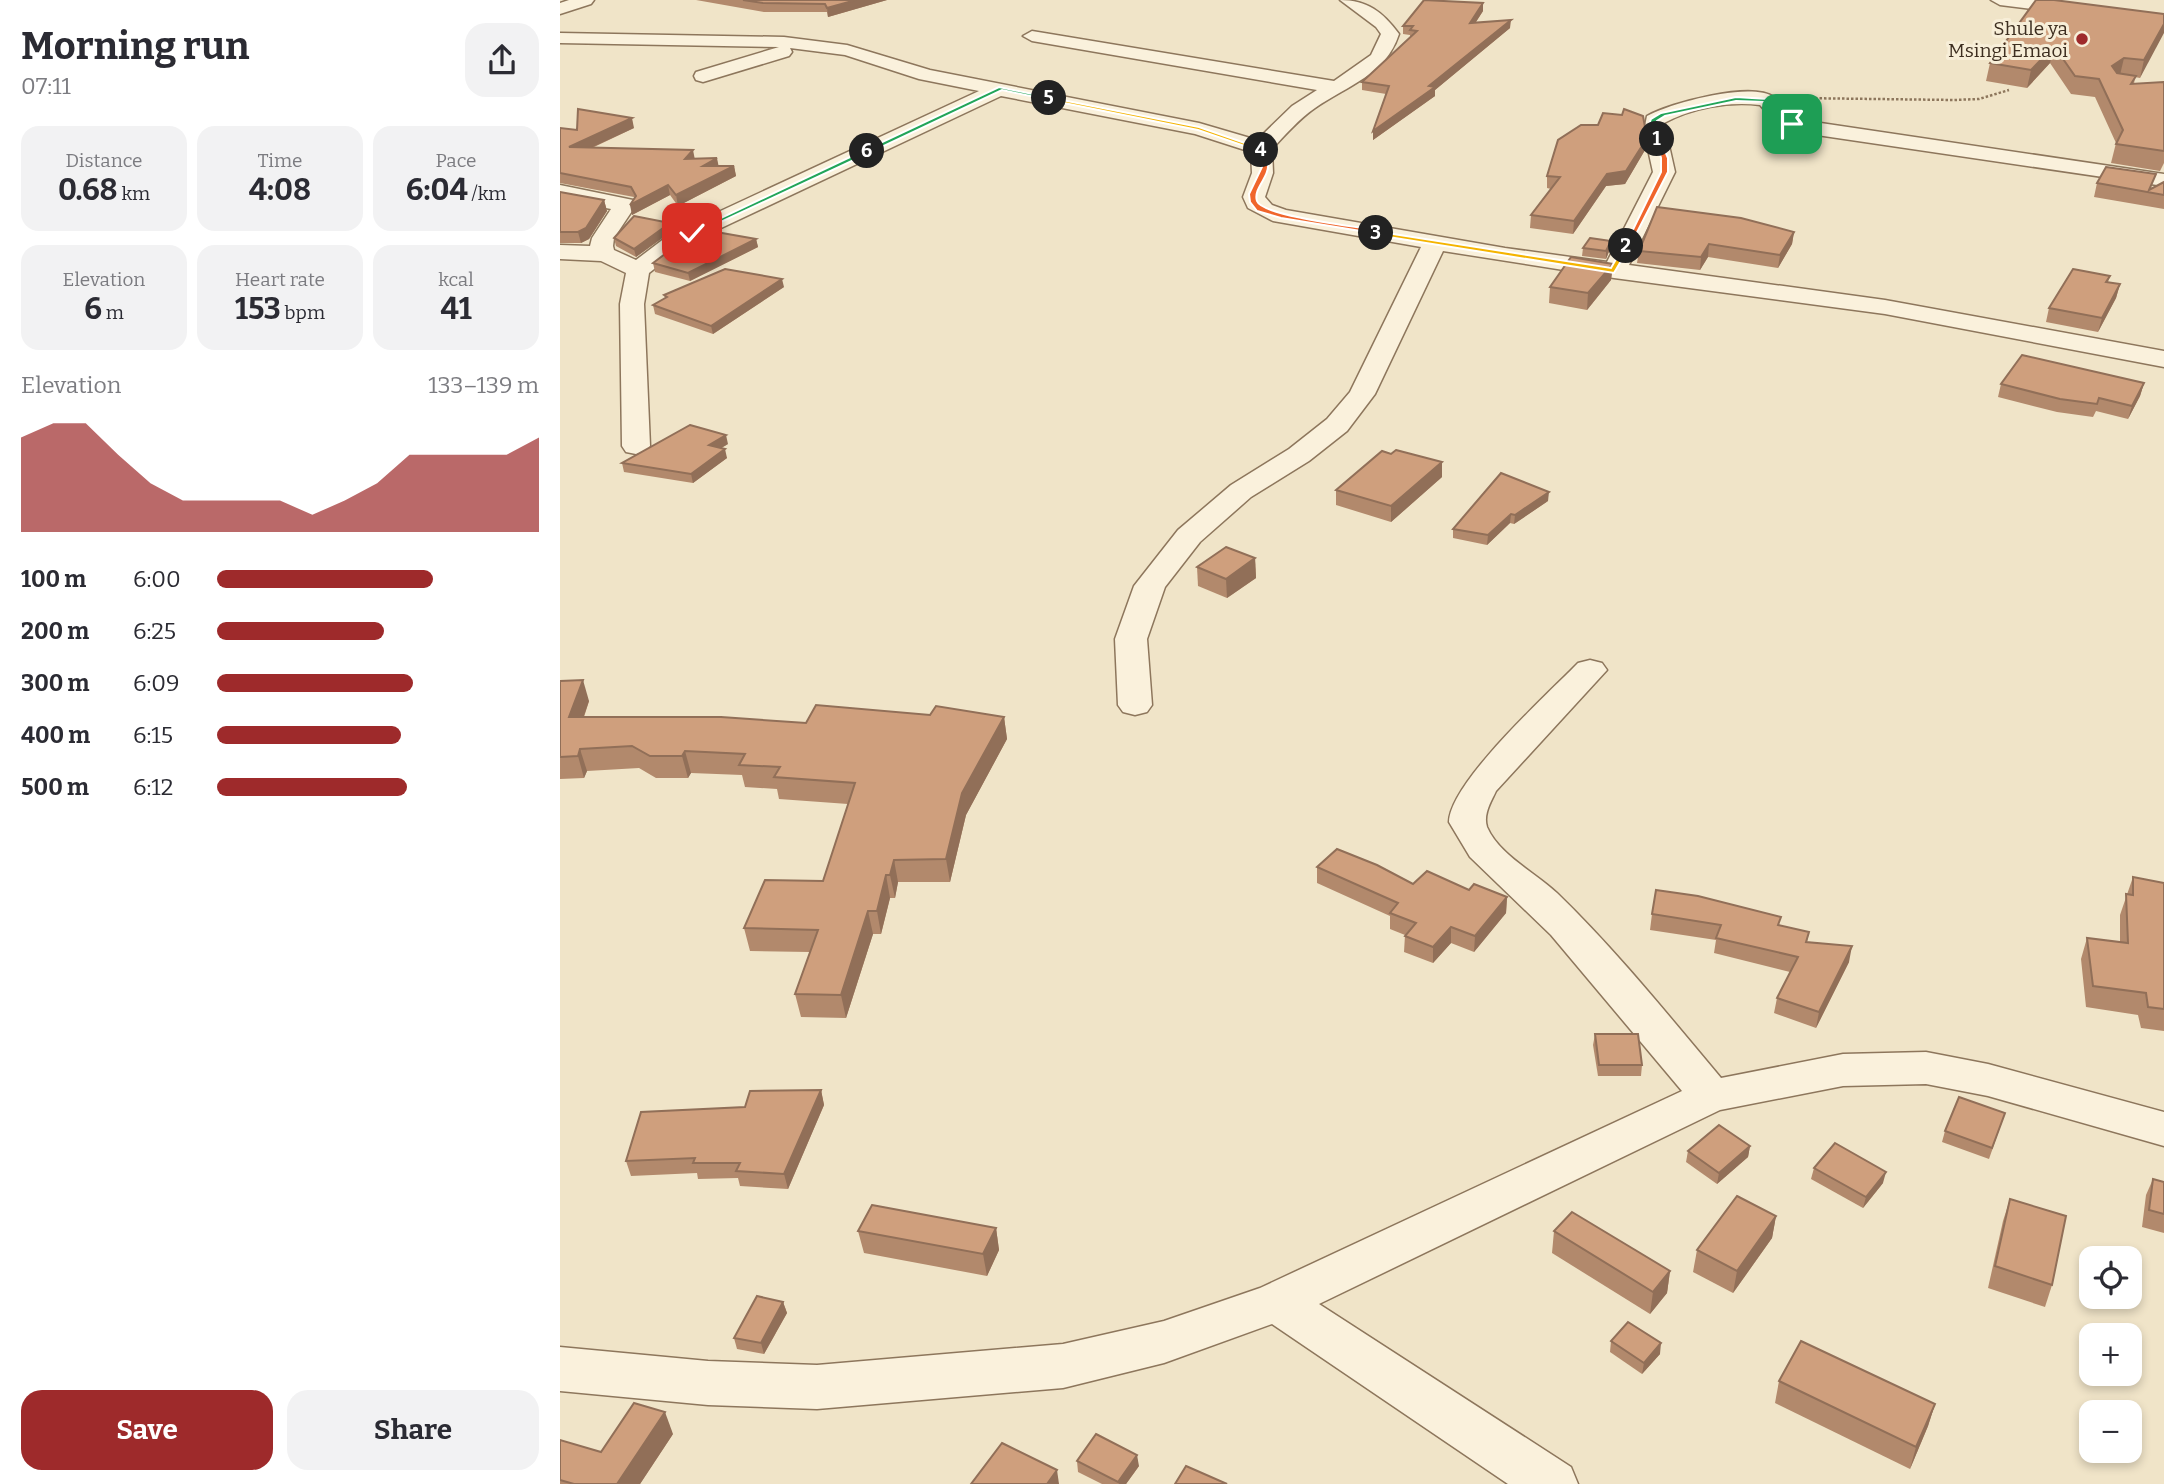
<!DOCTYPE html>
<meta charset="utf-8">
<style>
body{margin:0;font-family:Bitter,serif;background:#f2f2f3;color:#2b2b33;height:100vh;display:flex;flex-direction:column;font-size:26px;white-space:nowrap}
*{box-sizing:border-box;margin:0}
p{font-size:23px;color:#7c7c81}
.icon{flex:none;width:38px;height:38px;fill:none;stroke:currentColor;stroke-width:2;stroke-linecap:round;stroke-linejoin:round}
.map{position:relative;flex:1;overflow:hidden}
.details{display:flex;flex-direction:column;background:#fff;width:560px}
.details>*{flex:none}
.buttons{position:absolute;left:1519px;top:1246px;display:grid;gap:14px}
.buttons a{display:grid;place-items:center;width:63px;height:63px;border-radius:14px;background:#fff;box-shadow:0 4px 10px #0003;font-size:35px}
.pin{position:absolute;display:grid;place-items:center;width:60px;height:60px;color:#fff;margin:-30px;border-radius:14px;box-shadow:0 4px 10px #0006}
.km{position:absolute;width:35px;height:35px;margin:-18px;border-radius:50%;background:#222;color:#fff;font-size:19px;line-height:35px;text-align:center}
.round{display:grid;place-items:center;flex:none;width:74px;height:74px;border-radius:21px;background:#f2f2f3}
.head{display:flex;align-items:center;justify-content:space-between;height:119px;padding:0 21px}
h1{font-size:38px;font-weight:700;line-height:52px}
.metrics{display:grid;grid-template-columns:repeat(3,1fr);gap:10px;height:119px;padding:7px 21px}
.metrics div{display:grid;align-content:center;border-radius:18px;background:#f2f2f3;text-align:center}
.metrics b{font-size:30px;font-weight:700}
.metrics small{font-size:19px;font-weight:400}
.metrics p{font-size:19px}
.chart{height:196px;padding:14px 21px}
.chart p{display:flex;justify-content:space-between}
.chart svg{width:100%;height:126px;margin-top:7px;fill:#9e2a2b;opacity:.7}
.action{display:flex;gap:14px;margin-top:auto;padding:14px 21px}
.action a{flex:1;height:80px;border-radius:21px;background:#9e2a2b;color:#fff;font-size:28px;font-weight:700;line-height:80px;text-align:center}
.action a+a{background:#f2f2f3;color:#2b2b33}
ul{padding:0 21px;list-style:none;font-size:23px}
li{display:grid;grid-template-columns:112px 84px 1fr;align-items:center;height:52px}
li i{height:18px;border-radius:9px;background:#9e2a2b}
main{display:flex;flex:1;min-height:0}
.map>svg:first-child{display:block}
</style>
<main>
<section class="details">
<div class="head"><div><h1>Morning run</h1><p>07:11</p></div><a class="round"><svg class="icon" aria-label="share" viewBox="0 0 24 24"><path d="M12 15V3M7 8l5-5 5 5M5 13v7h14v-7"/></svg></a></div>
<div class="metrics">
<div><p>Distance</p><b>0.68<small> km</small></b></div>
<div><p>Time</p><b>4:08</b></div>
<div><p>Pace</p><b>6:04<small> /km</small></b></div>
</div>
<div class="metrics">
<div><p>Elevation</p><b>6<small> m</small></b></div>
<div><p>Heart rate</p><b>153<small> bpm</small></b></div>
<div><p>kcal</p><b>41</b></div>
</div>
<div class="chart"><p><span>Elevation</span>133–139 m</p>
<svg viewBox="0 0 160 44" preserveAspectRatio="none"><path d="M0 44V11L10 6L20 6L30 17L40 27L50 33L60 33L70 33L80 33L90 38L100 33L110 27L120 17L130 17L140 17L150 17L160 11V44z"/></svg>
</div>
<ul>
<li><b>100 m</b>6:00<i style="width:67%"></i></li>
<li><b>200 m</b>6:25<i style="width:52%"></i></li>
<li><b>300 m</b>6:09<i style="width:61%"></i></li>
<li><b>400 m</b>6:15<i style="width:57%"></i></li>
<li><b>500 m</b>6:12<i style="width:59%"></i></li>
</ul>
<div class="action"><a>Save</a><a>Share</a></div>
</section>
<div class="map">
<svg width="1604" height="1484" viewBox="0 0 1604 1484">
<rect width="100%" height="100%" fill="#f0e4c8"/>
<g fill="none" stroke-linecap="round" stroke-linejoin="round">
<defs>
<g id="minor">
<polygon points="9,0 34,0 31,4 0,14 0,3"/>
<path d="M780,0c27,0 43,12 59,34 -13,41 -51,51 -84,74 -16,11 -30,27 -43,41l1,24 -8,24 7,8 14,5 219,38 102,14 46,-90 -9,-41 3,-15c23,-13 104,-35 127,-19 5,4 9,12 14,16 7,5 18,7 26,9l350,52v12l-354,-52 -35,-12 -15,-17c-32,-4 -68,3 -96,18l11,49 -46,93 256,35 279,51v16l-279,-53 -271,-36 -171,-27 -68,143 -28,37 -38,30 -58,36 -51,45 -35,45 -18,52 5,66 -5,7 -12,3 -12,-3 -5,-7 -3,-66 19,-53 44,-56 53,-45 58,-36 38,-30 23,-27 71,-145 -148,-26 -25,-13 -5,-11 9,-24 -1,-21 -56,-18 -194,-38 -301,142 -19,10 -32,25 -5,31 6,142 -4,6 -10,2 -10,-2 -4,-6 -2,-142 6,-31 -25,-12 -41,-2v-14l30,1 2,-8 19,-29 -51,-10v-14l73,15 3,5 -22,33 -1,8 1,4 22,10 29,-22 19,-10 295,-137 -60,-12 -74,-24 -55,-7 2,4 -3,4 -86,26 -7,-2 -2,-4 2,-4 83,-25 -219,-4v-10l224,4 63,8 83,25 269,53 58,17 35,-34 25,-16 -285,-49 -9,-5 9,-5 302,50 37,-26 10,-21 -5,-7z"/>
<polygon points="1431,0 1480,0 1604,16 1604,26 1440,5"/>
<path d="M1030,660l12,3 5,7 -111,121c-5,11 -13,23 -9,36 12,28 49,46 70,66 59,57 111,122 164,185l122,-24 83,-2 62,12 176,48v34l-176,-50 -62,-12 -83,2 -123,24 -401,194 252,163 7,17h-70l-236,-160 -108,39 -101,25 -246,21 -109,-4 -148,-14v-44l148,14 109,4 246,-21 101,-23 96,-33 422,-197 -131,-156 -81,-78 -21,-35c1,-40 99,-128 129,-159z"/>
</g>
</defs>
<!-- minor casing -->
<use href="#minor" stroke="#8d765c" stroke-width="3"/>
<!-- path -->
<polyline stroke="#8d765c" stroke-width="2.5" stroke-dasharray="2.5 2" stroke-linecap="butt" points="1237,98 1394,100 1419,99 1449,90"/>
<!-- minor -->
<use href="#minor" fill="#faf1dc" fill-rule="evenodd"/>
</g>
<!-- wall -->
<g fill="#b2896c">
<polygon points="136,0 327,0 268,17 267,12 204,12"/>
<polygon points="923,11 916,22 950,28 875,90 875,96 813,140 813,131 826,94 802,90 802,82 850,37 850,35 843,34 843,26"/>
<polygon points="1604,14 1580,78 1575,77 1574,84 1604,151 1604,163 1600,171 1551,163 1556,143 1535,97 1511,94 1490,63 1467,88 1426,81 1430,63"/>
<polygon points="0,128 17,130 74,128 32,148 135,159 159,166 174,166 176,176 118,206 110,195 72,215 74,197 0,183"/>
<polygon points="1087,138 1085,150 1065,184 1046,186 1013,234 970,228 971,215 991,189 987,188 987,176"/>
<polygon points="1604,182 1604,209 1534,197 1537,183 1592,188"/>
<polygon points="0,192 44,200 47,211 29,239 21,243 0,243"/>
<polygon points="110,223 112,231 76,257 56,246 54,238"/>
<polygon points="1234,232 1232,244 1218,268 1148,257 1140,270 1077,263 1079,251"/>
<polygon points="196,239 198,247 130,281 95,272 93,263"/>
<polygon points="1023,248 1050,249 1046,259 1022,256"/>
<polygon points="1053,264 1051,280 1027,310 989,303 990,287"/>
<polygon points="1550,276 1548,282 1560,284 1556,298 1538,332 1486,322 1489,308"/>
<polygon points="224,287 153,334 95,314 93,305 105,298 104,295"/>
<polygon points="1584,383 1580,396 1568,419 1536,411 1533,417 1497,412 1438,397 1441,384"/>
<polygon points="168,444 161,448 167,458 133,483 64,472 62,463"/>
<polygon points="882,477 831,522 776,505 776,490"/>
<polygon points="988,501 954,524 950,523 927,545 893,538 893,529"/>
<polygon points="695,558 696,578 667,598 638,586 637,567"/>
<polygon points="0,681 29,701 24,717 246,723 370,715 444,717 447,739 406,815 390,882 338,882 335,898 330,898 321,934 313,934 286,1018 241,1017 235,994 250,952 190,951 184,928 263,881 288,804 219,799 217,789 185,787 182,775 131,773 128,778 96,778 79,768 27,771 24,778 0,779"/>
<polygon points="757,867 853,884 909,890 947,897 946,913 914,952 891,943 873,963 844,952 845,935 830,929 830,916 757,883"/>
<polygon points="1573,877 1604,883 1604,1031 1581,1028 1578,1015 1526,1007 1521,959 1527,938 1560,942 1560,915"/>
<polygon points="1092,914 1219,925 1249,932 1247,942 1289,962 1256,1028 1214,1013 1217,998 1230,972 1154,953 1156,940 1090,930"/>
<polygon points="1035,1034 1082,1065 1081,1076 1038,1076 1033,1045"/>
<polygon points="261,1090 264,1105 228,1189 180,1186 178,1178 138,1179 137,1173 71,1176 66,1161 185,1107"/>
<polygon points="1445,1113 1429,1159 1382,1142 1385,1131"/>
<polygon points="1190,1146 1188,1157 1157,1184 1126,1162 1128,1151"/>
<polygon points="1254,1168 1323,1183 1303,1208 1251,1179"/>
<polygon points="1593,1179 1604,1182 1604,1233 1582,1227 1586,1195"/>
<polygon points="1450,1199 1492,1285 1485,1307 1428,1288 1443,1221"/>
<polygon points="1216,1216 1212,1238 1173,1293 1133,1272 1137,1250"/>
<polygon points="436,1228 439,1250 427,1276 304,1253 298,1231"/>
<polygon points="994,1231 1110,1271 1107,1293 1090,1314 992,1253"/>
<polygon points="223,1302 227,1313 204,1354 177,1349 174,1338"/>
<polygon points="1051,1341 1100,1354 1082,1374 1050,1352"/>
<polygon points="1219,1381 1375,1404 1368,1426 1350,1469 1215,1403"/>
<polygon points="113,1434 80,1484 0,1484 0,1440 41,1452"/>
<polygon points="517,1461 579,1466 566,1484 542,1484 518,1472"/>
</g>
<!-- shaded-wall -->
<g fill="#916f58">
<polygon points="296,0 327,0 268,17 267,8"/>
<polygon points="923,3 923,11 910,31 910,23"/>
<polygon points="951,20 950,28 875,90 875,96 813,140 813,131"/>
<polygon points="1604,24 1604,33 1580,78 1584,60"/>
<polygon points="1494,46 1490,63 1467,88 1471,70"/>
<polygon points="1564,58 1560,75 1547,83 1552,66"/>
<polygon points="72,118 74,128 11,157 9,147"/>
<polygon points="1087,138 1085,150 1065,184 1046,186 1013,234 1014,221 1047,174"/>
<polygon points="133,150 135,160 125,159"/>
<polygon points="157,158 159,168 143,166"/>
<polygon points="174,166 176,176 118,206 116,195"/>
<polygon points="108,185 110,195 72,215 70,205"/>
<polygon points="44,200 47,211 29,239 21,243 18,232"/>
<polygon points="110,223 112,231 76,257 74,249"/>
<polygon points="1234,232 1232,244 1218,268 1220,255"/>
<polygon points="196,239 198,247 130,281 128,273"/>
<polygon points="1051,241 1050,249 1046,259 1046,251"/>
<polygon points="1149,244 1148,257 1140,270 1141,257"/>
<polygon points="1053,264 1051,280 1027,310 1028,293"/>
<polygon points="222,279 224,287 153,334 151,326"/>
<polygon points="1560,284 1556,298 1538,332 1542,318"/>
<polygon points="1584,383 1580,396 1568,419 1572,406"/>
<polygon points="166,435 168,444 151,454 149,445"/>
<polygon points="165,449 167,458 133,483 131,474"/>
<polygon points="882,462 882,477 831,522 831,506"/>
<polygon points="989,492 988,501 954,524 955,515"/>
<polygon points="951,514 950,523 927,545 928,535"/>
<polygon points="695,558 696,578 667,598 666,579"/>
<polygon points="23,680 29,701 16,739 9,717"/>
<polygon points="444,717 447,739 406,815 390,882 386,859 402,793"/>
<polygon points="20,749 27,771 24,778 18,756"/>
<polygon points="125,751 131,773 128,778 122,756"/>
<polygon points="334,860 338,882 335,898 330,875"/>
<polygon points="326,875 330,898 321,934 317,911"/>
<polygon points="947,897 946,913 914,952 915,936"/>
<polygon points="308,911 313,934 286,1018 281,995"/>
<polygon points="891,927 891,943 873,963 873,947"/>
<polygon points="1292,946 1289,962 1256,1028 1259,1012"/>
<polygon points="261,1090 264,1105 228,1189 224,1174"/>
<polygon points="1190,1146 1188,1157 1157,1184 1159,1173"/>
<polygon points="1326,1172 1323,1183 1303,1208 1306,1197"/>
<polygon points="1216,1216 1212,1238 1173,1293 1177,1271"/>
<polygon points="436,1228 439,1250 427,1276 423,1254"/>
<polygon points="1110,1271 1107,1293 1090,1314 1093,1292"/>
<polygon points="223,1302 227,1313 204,1354 201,1343"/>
<polygon points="1101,1343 1100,1354 1082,1374 1084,1363"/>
<polygon points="1375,1404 1368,1426 1350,1469 1356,1447"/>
<polygon points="105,1412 113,1434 80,1484 57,1484"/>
<polygon points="577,1455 579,1466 566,1484 559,1484 558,1482"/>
<polygon points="497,1470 499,1484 487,1484"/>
</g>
<!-- building -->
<g fill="#cf9f7d" stroke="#916f58" stroke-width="2">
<polygon points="183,0 296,0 267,8 265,4 203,3"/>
<polygon points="864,0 923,3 910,23 951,20 869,86 875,87 813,131 829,86 802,82 857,31 850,30 853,26 843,26"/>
<polygon points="1476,0 1494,0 1604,14 1604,24 1584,60 1564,58 1552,66 1557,73 1576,76 1571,84 1604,82 1604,151 1556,144 1563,130 1539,79 1515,76 1494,46 1471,70 1430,63"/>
<polygon points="18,109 72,118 9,147 133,150 125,159 157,158 143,166 174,166 116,195 108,185 70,205 76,196 71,187 0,173 0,128 17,130"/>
<polygon points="1064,109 1083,116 1087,138 1066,171 1047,174 1014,221 971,215 1000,177 987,176 998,140 1021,125 1038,125 1043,113 1062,115"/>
<polygon points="1546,167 1596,174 1589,190 1604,182 1604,195 1537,183"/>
<polygon points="0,192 44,200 26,228 18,232 0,232"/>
<polygon points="1097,207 1181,218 1234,232 1220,255 1149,244 1141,257 1079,251"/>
<polygon points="74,216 110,223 74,249 54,238"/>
<polygon points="145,230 196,239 128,273 93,263 121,242"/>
<polygon points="1030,238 1051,241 1046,251 1023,248"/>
<polygon points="1011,257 1053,264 1028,293 990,287"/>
<polygon points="165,269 222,279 151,326 93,305 107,297 104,295"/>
<polygon points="1513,269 1550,276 1546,282 1560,284 1542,318 1489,308"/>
<polygon points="1462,355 1584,383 1572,406 1539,398 1537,404 1500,399 1441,384"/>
<polygon points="130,425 166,435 149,445 165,449 131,474 62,463"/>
<polygon points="836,450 882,462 831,506 776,490 822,451 831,454"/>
<polygon points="941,473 989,492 955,515 951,514 928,535 893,529"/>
<polygon points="666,547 695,558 666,579 637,567"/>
<polygon points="23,680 9,717 161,717 246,723 256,705 370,715 376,706 444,717 402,793 386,859 334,860 330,875 326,875 317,911 308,911 281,995 235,994 258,930 184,928 205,880 263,881 295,783 214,777 220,767 179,765 185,754 125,751 122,756 90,756 72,746 20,749 18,756 0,757 0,681"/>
<polygon points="777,849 817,865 853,884 867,871 909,890 914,884 947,897 915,936 891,927 873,947 845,936 856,923 830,913 838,903 757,867"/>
<polygon points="1573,877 1604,883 1604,1009 1588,1007 1586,993 1533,986 1527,938 1568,943 1566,894 1573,895"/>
<polygon points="1096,890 1138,896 1221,917 1218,925 1249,932 1246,942 1292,946 1259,1012 1217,998 1238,957 1156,938 1161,925 1092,914"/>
<polygon points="1035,1034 1078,1034 1082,1065 1039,1065"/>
<polygon points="261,1090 224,1174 176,1171 180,1163 133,1163 135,1158 66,1161 81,1112 185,1107 190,1091"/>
<polygon points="1399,1097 1445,1113 1432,1148 1385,1131"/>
<polygon points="1159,1125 1190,1146 1159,1173 1128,1151"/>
<polygon points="1275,1143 1326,1172 1306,1197 1254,1168"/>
<polygon points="1593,1179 1604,1182 1604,1214 1589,1210"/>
<polygon points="1177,1196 1216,1216 1177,1271 1137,1250"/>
<polygon points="1450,1199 1506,1216 1492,1285 1435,1266"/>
<polygon points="312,1205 436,1228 423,1254 298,1231"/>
<polygon points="1012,1212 1110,1271 1093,1292 994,1231"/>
<polygon points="197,1296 223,1302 201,1343 174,1338"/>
<polygon points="1068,1322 1101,1343 1084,1363 1051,1341"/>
<polygon points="1241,1341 1375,1404 1356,1447 1219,1381"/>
<polygon points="74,1403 105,1412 57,1484 14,1484 0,1480 0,1440 41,1452"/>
<polygon points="536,1434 577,1455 558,1482 517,1461"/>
<polygon points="442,1443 497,1470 487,1484 411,1484"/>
<polygon points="626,1466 667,1484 615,1484"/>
</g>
<!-- split-1 -->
<polygon fill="#22a559" stroke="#fff" stroke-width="2" points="1176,97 1208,99 1219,113 1235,124 1229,125 1215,115 1204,102 1176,101 1105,116 1097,121 1095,127 1099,141 1095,141 1088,127 1091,119 1101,113"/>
<!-- split-2 -->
<polygon fill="#f0652b" stroke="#fff" stroke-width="2" points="1095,138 1100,139 1108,158 1108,172 1070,246 1064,248 1101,172 1101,158"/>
<!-- split-3 -->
<polygon fill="#f5b400" stroke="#fff" stroke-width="2" points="814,231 1051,268 1064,245 1070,246 1054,273 816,235"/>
<!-- split-4 -->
<path fill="#f0652b" stroke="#fff" stroke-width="2" d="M701,148l4,2c1,4 3,11 3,16 1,11 -15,23 -11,35 5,15 101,26 119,29l3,4 -98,-16 -24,-7 -7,-9 -1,-8 13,-27 -4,-17z"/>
<!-- split-5 -->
<polygon fill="#f5b400" stroke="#fff" stroke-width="2" points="487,97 639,127 705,150 699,151 638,130 489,100"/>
<!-- split-6 -->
<polygon fill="#22a559" stroke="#fff" stroke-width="2" points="439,87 492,98 489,100 442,90 309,153 303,151"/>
<!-- split-7 -->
<polygon fill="#22a559" stroke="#fff" stroke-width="2" points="307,149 309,153 135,234 129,233"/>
<!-- markers -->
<circle fill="#9e2a2b" stroke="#f7eed8" stroke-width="2.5" cx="1522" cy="39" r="7"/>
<g text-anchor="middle" stroke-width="6" stroke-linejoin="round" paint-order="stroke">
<!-- far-poi labels -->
<g font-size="19" fill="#3d2e20" stroke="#f7eed8" text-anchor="end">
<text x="1508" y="35">Shule ya<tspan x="1508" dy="22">Msingi Emaoi</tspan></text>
</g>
</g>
</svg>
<div class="buttons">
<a><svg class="icon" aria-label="locate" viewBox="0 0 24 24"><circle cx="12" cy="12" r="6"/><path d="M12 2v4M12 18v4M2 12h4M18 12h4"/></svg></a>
<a>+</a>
<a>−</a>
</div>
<div class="pin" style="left:1232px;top:124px;background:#1e9e55"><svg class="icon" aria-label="arrive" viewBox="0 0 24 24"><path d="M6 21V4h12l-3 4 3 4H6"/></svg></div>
<div class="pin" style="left:132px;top:233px;background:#d93025"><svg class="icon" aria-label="check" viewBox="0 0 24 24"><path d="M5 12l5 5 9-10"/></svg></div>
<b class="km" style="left:1097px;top:139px">1</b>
<b class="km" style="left:1066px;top:246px">2</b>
<b class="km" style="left:816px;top:233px">3</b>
<b class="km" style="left:701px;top:150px">4</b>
<b class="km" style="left:489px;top:98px">5</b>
<b class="km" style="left:307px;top:151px">6</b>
</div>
</main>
